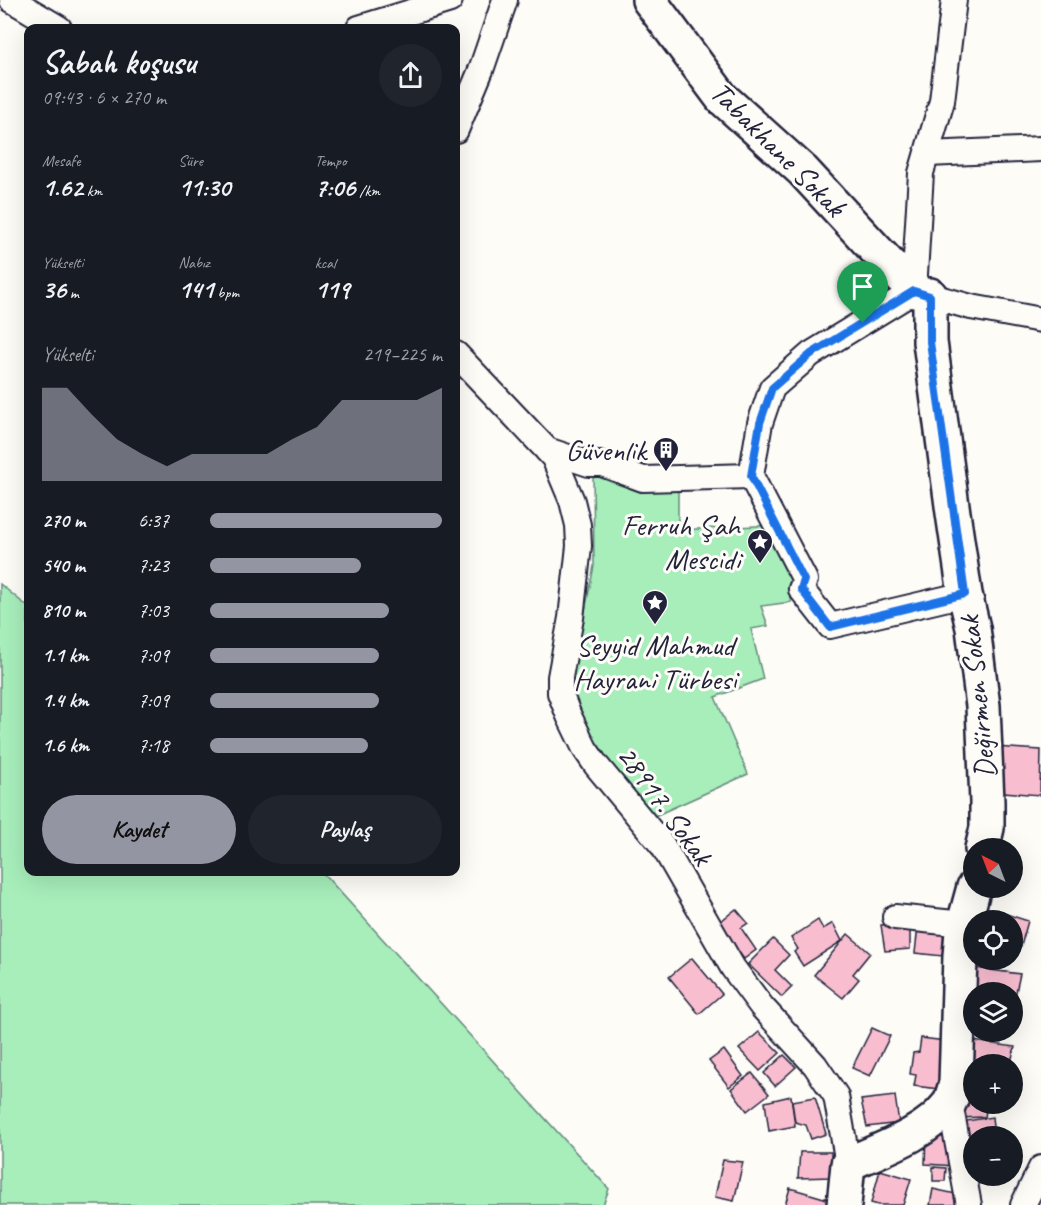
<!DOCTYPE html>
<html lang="tr">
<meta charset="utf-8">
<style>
body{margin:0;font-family:Caveat,sans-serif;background:#20242c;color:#f1f3f6;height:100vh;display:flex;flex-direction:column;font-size:22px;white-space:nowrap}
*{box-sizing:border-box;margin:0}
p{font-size:20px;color:#9ea1a6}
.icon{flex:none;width:33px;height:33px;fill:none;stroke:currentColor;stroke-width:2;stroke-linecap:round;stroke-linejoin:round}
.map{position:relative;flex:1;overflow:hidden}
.drawer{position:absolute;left:24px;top:24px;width:436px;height:852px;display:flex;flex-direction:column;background:#171b24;border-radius:12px;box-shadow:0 6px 24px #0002}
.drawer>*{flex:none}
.needle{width:39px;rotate:318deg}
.tools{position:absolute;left:963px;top:838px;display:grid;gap:12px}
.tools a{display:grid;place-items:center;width:60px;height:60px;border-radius:50%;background:#171b24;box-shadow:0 6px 24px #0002;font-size:30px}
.pin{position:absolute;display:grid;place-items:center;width:51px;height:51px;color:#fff;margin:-62px -26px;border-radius:50% 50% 50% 0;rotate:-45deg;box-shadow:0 0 6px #0007}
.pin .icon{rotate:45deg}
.round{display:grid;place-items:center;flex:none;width:63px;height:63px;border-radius:32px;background:#20242c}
.headline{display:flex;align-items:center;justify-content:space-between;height:102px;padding:0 18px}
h1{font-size:33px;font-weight:700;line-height:45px}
.stats{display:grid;grid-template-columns:repeat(3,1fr);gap:9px;height:102px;padding:6px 18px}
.stats div{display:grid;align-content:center}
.stats b{font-size:26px;font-weight:700}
.stats small{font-size:16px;font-weight:400}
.stats p{font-size:16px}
.chart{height:168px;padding:12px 18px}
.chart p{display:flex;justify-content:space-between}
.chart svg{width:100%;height:108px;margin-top:6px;fill:#9495a2;opacity:.7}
.cta{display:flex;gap:12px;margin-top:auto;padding:12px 18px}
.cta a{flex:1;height:69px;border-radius:36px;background:#9495a2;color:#111;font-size:24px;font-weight:700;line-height:69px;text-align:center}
.cta a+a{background:#20242c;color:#f1f3f6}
ul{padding:0 18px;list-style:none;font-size:20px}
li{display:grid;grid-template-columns:96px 72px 1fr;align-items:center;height:45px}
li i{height:15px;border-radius:8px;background:#9495a2}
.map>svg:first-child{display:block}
</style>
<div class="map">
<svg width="1041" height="1205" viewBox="0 0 1041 1205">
<rect width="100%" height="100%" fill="#fdfcf7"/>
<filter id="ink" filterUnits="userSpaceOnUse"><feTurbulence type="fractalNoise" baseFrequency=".0167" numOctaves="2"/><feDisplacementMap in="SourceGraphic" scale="12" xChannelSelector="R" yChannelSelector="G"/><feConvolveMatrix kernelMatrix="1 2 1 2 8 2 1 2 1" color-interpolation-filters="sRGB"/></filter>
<g filter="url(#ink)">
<!-- green -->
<g fill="#a7eebb" stroke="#64887b" stroke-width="1.5">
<polygon points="593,474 678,481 678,530 774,525 795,569 791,602 761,606 768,626 751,629 763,679 715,697 748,774 648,819 601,755 570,686 594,566"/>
<polygon points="0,584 28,607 28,872 322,872 609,1189 603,1205 0,1205"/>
</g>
<!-- building -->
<g fill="#f8bed0" stroke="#22223b" stroke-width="1.5">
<polygon points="995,747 1041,750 1040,795 991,791"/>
<polygon points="984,907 1028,921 1021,946 1012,943 1012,921 979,921"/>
<polygon points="736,909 748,923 741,928 756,950 744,959 717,924"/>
<polygon points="818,920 823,929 833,923 842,941 803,966 794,952 798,949 791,938"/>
<polygon points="910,924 910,949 885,951 881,925"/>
<polygon points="918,926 946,929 943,956 915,953"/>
<polygon points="848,934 870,953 853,974 859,979 843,998 814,975"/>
<polygon points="773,939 789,955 775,970 792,987 782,997 748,964"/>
<polygon points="692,958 722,994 699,1014 669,977"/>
<polygon points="975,968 1020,974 1012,1010 1012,993 974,993"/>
<polygon points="872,1028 890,1036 870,1076 852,1068"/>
<polygon points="759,1032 780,1053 760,1071 739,1049"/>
<polygon points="921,1038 954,1042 948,1090 914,1086 916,1075 910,1074 913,1053 919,1052"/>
<polygon points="967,1040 1015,1047 1010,1065 994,1063 974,1065 974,1100 960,1099"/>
<polygon points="724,1050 743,1076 729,1087 709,1061"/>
<polygon points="784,1055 796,1067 775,1086 764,1073"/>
<polygon points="752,1073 769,1094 747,1111 731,1089"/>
<polygon points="791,1096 795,1126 769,1131 765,1102"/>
<polygon points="895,1096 899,1123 867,1127 861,1100"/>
<polygon points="815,1097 826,1134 811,1139 806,1125 795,1122 792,1101"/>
<polygon points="957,1099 974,1100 974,1104 987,1104 985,1117 957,1118"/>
<polygon points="992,1117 994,1137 974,1137 974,1145 964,1146 960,1122"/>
<polygon points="926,1136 954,1137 957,1166 925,1164"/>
<polygon points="800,1152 831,1152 831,1177 798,1178"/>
<polygon points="723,1160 743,1162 734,1201 715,1197"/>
<polygon points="933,1167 946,1168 945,1181 933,1181"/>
<polygon points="880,1170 911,1179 903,1205 878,1205 871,1203"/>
<polygon points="790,1188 834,1201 832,1205 785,1205"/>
<polygon points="933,1189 965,1196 963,1205 930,1205"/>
</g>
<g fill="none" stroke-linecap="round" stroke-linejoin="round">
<defs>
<g id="street">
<polyline points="12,0 59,28"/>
<polyline points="359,28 450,0"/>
<polyline points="456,130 481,70 505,0"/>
<polyline points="927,154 1041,149"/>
<polyline points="914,291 811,354 772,388 760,423 751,476 805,580 801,589 830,626 965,594"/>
<polyline points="914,291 921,173 942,101 954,0"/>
<polyline points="917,292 971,307 1041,320"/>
<polyline points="456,354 547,450 589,464 602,464 643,479 751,476"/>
<polyline points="547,450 554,458 572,501 578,525 579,546 571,618 560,677 560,693 569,716 585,749 596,765 663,846 733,968 762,1007 815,1065 836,1096 848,1164"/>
<polyline points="895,917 964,924"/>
<polyline points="950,1103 969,1205"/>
<polyline points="1023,1205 1041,1168"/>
</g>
<g id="secondary">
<polyline points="649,0 722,98 803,171 914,291"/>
<polyline points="930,295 930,342 953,513 965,594 973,628 983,706 987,802 987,828 982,849"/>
<path d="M844,1205l4,-41c33,-15 77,-29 100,-59 4,-6 6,-15 8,-22l4,-127 2,-25 12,-44"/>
</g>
</defs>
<!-- street casing -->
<use href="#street" stroke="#22223b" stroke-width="28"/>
<!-- secondary casing -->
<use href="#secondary" stroke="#22223b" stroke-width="38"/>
<!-- street -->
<use href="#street" stroke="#fdfcf7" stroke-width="24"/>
<!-- secondary -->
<use href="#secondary" stroke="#fdfcf7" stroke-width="33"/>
</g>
</g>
<g fill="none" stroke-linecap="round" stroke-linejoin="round" filter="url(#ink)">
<defs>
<polygon id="route" points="914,291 930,296 930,342 965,594 830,627 801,589 804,580 751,476 760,423 772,388 811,354"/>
</defs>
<!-- route casing -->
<use href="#route" stroke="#fff" stroke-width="12"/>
<!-- route -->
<use href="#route" stroke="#1a73e8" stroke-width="8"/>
</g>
<!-- icons -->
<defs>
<symbol id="building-pin" viewBox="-11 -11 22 30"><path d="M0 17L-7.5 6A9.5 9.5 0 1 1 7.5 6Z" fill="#22223b" stroke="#fdfcf7"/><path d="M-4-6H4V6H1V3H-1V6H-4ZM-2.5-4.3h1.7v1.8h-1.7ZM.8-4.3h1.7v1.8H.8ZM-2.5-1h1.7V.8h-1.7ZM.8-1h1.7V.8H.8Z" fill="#fff"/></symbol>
<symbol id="sight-pin" viewBox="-11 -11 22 30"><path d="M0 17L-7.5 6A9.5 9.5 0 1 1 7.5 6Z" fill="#22223b" stroke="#fdfcf7"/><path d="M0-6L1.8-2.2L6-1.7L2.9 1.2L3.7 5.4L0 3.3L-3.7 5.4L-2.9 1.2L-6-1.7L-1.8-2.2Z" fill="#fff"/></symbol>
</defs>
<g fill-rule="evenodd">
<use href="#building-pin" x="651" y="435" width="30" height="40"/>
<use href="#sight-pin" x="745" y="527" width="30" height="40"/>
<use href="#sight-pin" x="640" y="588" width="30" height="40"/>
</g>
<g text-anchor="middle" stroke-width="6" stroke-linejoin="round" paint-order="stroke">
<!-- street labels -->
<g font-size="30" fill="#22223b" stroke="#fdfcf7">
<text transform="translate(778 149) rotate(45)" y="10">Tabakhane Sokak</text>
<text transform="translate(977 697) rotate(-96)" y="10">Değirmen Sokak</text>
<text transform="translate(665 805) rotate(54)" y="10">28917. Sokak</text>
</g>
<!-- poi labels -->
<g font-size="30" fill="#22223b" stroke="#fdfcf7" text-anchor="end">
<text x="646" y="460">Güvenlik</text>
<text x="740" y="535">Ferruh Şah<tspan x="740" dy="34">Mescidi</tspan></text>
<text x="655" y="655" text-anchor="middle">Seyyid Mahmud<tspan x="655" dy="34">Hayrani Türbesi</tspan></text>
</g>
</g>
</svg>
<div class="tools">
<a><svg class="needle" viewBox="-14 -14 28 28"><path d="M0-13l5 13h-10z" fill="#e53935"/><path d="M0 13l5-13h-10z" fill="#9ea1a6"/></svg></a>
<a><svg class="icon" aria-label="locate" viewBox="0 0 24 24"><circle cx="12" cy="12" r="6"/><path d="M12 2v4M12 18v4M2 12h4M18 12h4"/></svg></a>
<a><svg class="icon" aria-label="layers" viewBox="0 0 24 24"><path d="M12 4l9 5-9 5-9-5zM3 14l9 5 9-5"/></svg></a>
<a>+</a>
<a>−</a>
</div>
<div class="pin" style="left:863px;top:323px;background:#1e9e55"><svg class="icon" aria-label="arrive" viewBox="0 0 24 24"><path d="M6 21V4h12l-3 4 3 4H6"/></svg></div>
<section class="drawer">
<div class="headline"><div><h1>Sabah koşusu</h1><p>09:43 · 6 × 270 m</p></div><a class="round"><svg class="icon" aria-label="share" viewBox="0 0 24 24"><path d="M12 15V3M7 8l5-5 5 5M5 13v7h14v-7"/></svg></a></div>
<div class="stats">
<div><p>Mesafe</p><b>1.62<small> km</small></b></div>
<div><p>Süre</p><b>11:30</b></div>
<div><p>Tempo</p><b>7:06<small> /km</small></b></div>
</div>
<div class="stats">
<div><p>Yükselti</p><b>36<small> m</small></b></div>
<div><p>Nabız</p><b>141<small> bpm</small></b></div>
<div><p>kcal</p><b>119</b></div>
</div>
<div class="chart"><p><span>Yükselti</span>219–225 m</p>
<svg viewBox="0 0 160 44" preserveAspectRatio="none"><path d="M0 44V6L10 6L20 17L30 27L40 33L50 38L60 33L70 33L80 33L90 33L100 27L110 22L120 11L130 11L140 11L150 11L160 6V44z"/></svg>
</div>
<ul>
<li><b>270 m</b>6:37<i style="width:100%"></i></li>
<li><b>540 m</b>7:23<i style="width:65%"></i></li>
<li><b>810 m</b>7:03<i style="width:77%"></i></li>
<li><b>1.1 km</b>7:09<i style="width:73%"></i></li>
<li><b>1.4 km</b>7:09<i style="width:73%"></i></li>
<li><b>1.6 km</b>7:18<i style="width:68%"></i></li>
</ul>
<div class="cta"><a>Kaydet</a><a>Paylaş</a></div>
</section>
</div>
